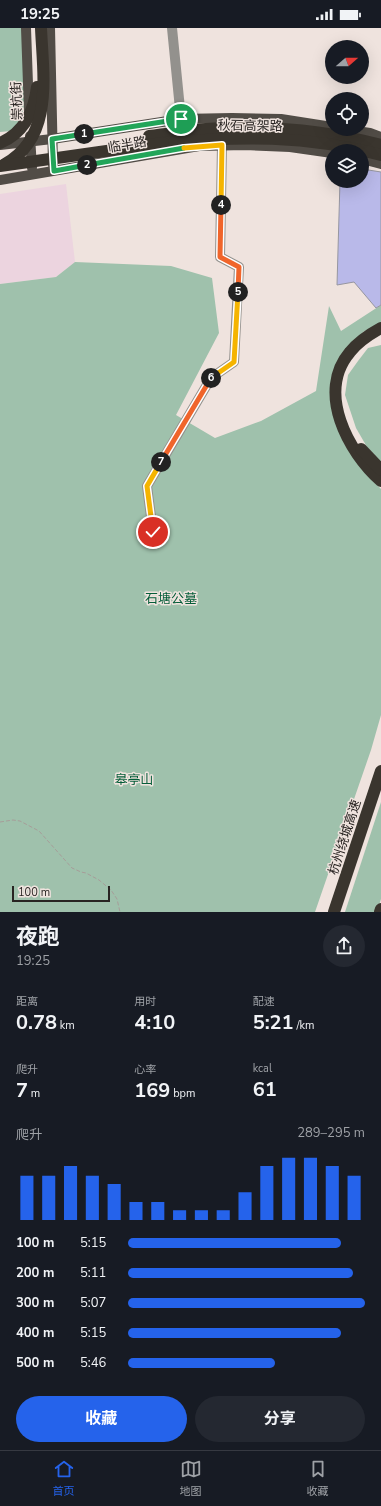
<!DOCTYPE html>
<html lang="zh">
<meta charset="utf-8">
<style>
body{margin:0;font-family:"Nunito Sans","Noto Sans SC",sans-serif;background:#242831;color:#f1f3f6;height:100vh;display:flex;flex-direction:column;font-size:15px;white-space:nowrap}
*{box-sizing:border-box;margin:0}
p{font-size:13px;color:#9ea1a6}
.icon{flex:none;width:22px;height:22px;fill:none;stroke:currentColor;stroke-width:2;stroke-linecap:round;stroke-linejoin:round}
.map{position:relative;height:884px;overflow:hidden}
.sheet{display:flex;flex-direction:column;background:#171b24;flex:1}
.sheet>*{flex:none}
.needle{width:26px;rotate:70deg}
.controls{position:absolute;left:325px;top:12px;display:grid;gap:8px}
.controls a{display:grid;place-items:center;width:44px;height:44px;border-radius:50%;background:#171b24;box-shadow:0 4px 16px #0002;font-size:20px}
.scale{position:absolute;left:12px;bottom:10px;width:98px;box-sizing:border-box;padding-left:4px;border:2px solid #282422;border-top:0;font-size:11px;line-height:14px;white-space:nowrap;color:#282422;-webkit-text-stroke:3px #efe3de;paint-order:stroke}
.pin{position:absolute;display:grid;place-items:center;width:34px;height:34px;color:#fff;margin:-17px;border:2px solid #fff;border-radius:50%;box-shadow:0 1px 4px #0007}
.km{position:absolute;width:20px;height:20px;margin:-10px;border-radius:50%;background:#222;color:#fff;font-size:11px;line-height:20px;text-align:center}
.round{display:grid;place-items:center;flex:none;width:42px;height:42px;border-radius:21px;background:#242831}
.headline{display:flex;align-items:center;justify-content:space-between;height:68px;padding:0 16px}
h1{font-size:22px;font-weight:700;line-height:30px}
.metrics{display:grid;grid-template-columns:repeat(3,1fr);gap:6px;height:68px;padding:4px 16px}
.metrics div{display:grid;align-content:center}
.metrics b{font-size:20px;font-weight:700}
.metrics small{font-size:11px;font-weight:400}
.metrics p{font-size:11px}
.chart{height:112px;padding:8px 16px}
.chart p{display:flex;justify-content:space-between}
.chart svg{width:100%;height:72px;margin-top:4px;stroke:#2563eb;stroke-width:6}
.button{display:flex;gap:8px;margin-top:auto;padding:8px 16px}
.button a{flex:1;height:46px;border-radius:24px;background:#2563eb;color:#fff;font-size:16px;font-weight:700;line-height:46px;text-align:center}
.button a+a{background:#242831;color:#f1f3f6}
ul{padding:0 16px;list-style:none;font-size:13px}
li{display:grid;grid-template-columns:64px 48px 1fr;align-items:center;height:30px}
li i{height:10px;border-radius:5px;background:#2563eb}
.status{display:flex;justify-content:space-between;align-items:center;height:28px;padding:0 20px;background:#171b24;direction:ltr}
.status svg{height:11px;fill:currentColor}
.tab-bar{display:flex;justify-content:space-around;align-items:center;height:56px;border-top:1px solid #363941;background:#171b24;font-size:11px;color:#9ea1a6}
.tab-bar a{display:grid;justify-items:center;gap:2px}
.tab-bar .active{color:#2563eb}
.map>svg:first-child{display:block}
</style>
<div class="status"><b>19:25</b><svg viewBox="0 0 49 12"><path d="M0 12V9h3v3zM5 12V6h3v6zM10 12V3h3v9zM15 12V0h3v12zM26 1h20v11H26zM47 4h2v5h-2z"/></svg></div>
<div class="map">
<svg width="381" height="884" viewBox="0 0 381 884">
<rect width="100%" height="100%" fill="#efe3de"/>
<!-- commercial -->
<polygon fill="#ecd4df" points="66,156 75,234 56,249 0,256 0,166"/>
<!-- green -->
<g fill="#9fc1ac">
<polygon points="0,0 23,0 25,70 21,94 11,103 0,104"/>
<polygon points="75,234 171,238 212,250 219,305 176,387 215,410 261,393 316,363 329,278 341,303 381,277 381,295 363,304 331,360 332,383 344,415 363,442 381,461 381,687 371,722 315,884 0,884 0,256 56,249"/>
<polygon points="381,317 381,434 367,419 356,400 345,367 348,347 358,333 368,320"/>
<polygon points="381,774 381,871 377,884 345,884"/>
</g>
<!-- building -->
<polygon fill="#b9b9e9" stroke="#9696a0" points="362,141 381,144 381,277 376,280 354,254 337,257 340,153 362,153"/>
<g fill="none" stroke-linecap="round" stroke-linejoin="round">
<!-- path -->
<polyline stroke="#a69d99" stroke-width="1" stroke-dasharray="4 2" stroke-linecap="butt" points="0,794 13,792 20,793 39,803 72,840 81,844 86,845 99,852 111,862 117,871 120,884"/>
<!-- minor -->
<g stroke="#93918d" stroke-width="10">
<polyline points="172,0 181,91"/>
<polyline points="153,504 147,458 211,350 234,334 239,239 220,229 222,117"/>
</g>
<!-- major -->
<g stroke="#514c46" stroke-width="10">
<polyline points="26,0 29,84"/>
<polyline points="50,0 53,137"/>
<polyline points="343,101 370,105 381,109"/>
<polyline points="30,108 32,140"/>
<polyline points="0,117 52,111 181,91 232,90 281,91 332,99"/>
<polyline points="362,131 381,136"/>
<polyline points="0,152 199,118 245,117 290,119 332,125"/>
</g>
<!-- highway -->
<g stroke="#3a352e" stroke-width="12">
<path d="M149,108c19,-2 38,-5 57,-7 58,-4 119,1 175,16"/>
<path d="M163,115c76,-7 143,-8 218,12"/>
<path d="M381,300c-11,6 -23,14 -31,24 -34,40 -2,100 31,129"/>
<polyline points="361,421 381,442"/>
<polyline points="334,884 381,743"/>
<polyline points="380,884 381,881"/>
</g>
<!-- highway-bridge -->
<g stroke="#3a352e" stroke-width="12">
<path d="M0,115c24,-10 34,-31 37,-56"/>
<path d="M5,136c49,-27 38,-89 36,-136"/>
<polyline points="0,138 163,115"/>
</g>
</g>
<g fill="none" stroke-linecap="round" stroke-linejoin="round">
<defs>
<polyline id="split-1" points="84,106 181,91"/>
<polyline id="split-2" points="84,106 52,111 54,143 87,137"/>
<polyline id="split-3" points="87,137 184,120"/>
<polyline id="split-4" points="184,120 222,117 221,177"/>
<polyline id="split-5" points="221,177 220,229 239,239 238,264"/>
<polyline id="split-6" points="211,350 234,334 238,264"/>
<polyline id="split-7" points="161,434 211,350"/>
<polyline id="split-8" points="153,504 147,458 161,434"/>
</defs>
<!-- split-1 casing -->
<use href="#split-1" stroke="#fff" stroke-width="8"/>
<!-- split-2 casing -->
<use href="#split-2" stroke="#fff" stroke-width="8"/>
<!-- split-3 casing -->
<use href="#split-3" stroke="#fff" stroke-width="8"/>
<!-- split-4 casing -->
<use href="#split-4" stroke="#fff" stroke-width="8"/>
<!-- split-5 casing -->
<use href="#split-5" stroke="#fff" stroke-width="8"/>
<!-- split-6 casing -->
<use href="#split-6" stroke="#fff" stroke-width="8"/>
<!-- split-7 casing -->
<use href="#split-7" stroke="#fff" stroke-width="8"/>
<!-- split-8 casing -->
<use href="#split-8" stroke="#fff" stroke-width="8"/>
<!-- split-1 -->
<use href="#split-1" stroke="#22a559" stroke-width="5"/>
<!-- split-2 -->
<use href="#split-2" stroke="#22a559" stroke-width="5"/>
<!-- split-3 -->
<use href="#split-3" stroke="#22a559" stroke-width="5"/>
<!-- split-4 -->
<use href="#split-4" stroke="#f5b400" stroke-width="5"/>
<!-- split-5 -->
<use href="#split-5" stroke="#f0652b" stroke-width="5"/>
<!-- split-6 -->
<use href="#split-6" stroke="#f5b400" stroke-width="5"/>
<!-- split-7 -->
<use href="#split-7" stroke="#f0652b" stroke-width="5"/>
<!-- split-8 -->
<use href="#split-8" stroke="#f5b400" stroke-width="5"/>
</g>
<g text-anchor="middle" stroke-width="3" stroke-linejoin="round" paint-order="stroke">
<!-- street labels -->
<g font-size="13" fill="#282422" stroke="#efe3de">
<text transform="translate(16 73) rotate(-92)" y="5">崇杭街</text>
<text transform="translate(250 97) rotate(1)" y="5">秋石高架路</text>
<text transform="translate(127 116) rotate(-10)" y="5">临半路</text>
<text transform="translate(344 809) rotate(-72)" y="5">杭州绕城高速</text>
</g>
<!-- park labels -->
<g font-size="13" fill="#045d38" stroke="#efe3de">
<text x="171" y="575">石塘公墓</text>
<text x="134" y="756">皋亭山</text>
</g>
</g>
</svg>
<div class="controls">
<a><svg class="needle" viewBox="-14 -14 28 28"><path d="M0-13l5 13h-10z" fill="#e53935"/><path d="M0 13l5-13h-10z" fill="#9ea1a6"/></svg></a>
<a><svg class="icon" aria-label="locate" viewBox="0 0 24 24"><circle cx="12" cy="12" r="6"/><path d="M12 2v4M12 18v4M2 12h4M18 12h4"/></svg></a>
<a><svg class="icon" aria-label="layers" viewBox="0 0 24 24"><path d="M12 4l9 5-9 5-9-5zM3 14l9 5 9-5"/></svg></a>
</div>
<div class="scale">100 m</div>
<div class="pin" style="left:181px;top:91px;background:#1e9e55"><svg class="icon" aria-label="arrive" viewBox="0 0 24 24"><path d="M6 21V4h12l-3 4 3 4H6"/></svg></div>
<div class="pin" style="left:153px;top:504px;background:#d93025"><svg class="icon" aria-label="check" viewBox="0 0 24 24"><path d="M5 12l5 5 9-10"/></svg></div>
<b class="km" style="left:84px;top:106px">1</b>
<b class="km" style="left:87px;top:137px">2</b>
<b class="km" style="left:221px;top:177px">4</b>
<b class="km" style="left:238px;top:264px">5</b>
<b class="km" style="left:211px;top:350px">6</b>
<b class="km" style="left:161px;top:434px">7</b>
</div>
<section class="sheet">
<div class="headline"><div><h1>夜跑</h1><p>19:25</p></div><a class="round"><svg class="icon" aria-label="share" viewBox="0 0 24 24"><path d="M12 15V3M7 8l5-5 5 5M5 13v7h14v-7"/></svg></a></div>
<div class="metrics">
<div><p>距离</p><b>0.78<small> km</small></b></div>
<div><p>用时</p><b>4:10</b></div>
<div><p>配速</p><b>5:21<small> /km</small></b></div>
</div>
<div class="metrics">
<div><p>爬升</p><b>7<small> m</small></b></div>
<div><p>心率</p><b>169<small> bpm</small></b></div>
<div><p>kcal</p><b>61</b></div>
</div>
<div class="chart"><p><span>爬升</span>289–295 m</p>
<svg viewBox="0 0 160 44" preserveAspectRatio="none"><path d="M5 44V17M15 44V17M25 44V11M35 44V17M45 44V22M55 44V33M65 44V33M75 44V38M85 44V38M95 44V38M105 44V27M115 44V11M125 44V6M135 44V6M145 44V11M155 44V17"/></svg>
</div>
<ul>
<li><b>100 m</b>5:15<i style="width:90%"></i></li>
<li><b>200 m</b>5:11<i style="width:95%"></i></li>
<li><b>300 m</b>5:07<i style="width:100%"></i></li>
<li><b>400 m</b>5:15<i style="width:90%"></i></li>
<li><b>500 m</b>5:46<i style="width:62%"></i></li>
</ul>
<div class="button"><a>收藏</a><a>分享</a></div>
</section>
<nav class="tab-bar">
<a class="active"><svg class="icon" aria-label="home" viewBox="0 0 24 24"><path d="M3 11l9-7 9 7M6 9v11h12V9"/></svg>首页</a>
<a><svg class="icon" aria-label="map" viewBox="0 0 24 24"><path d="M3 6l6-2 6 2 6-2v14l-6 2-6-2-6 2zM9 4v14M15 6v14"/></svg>地图</a>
<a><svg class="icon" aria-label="saved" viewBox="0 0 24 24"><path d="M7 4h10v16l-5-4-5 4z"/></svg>收藏</a>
</nav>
